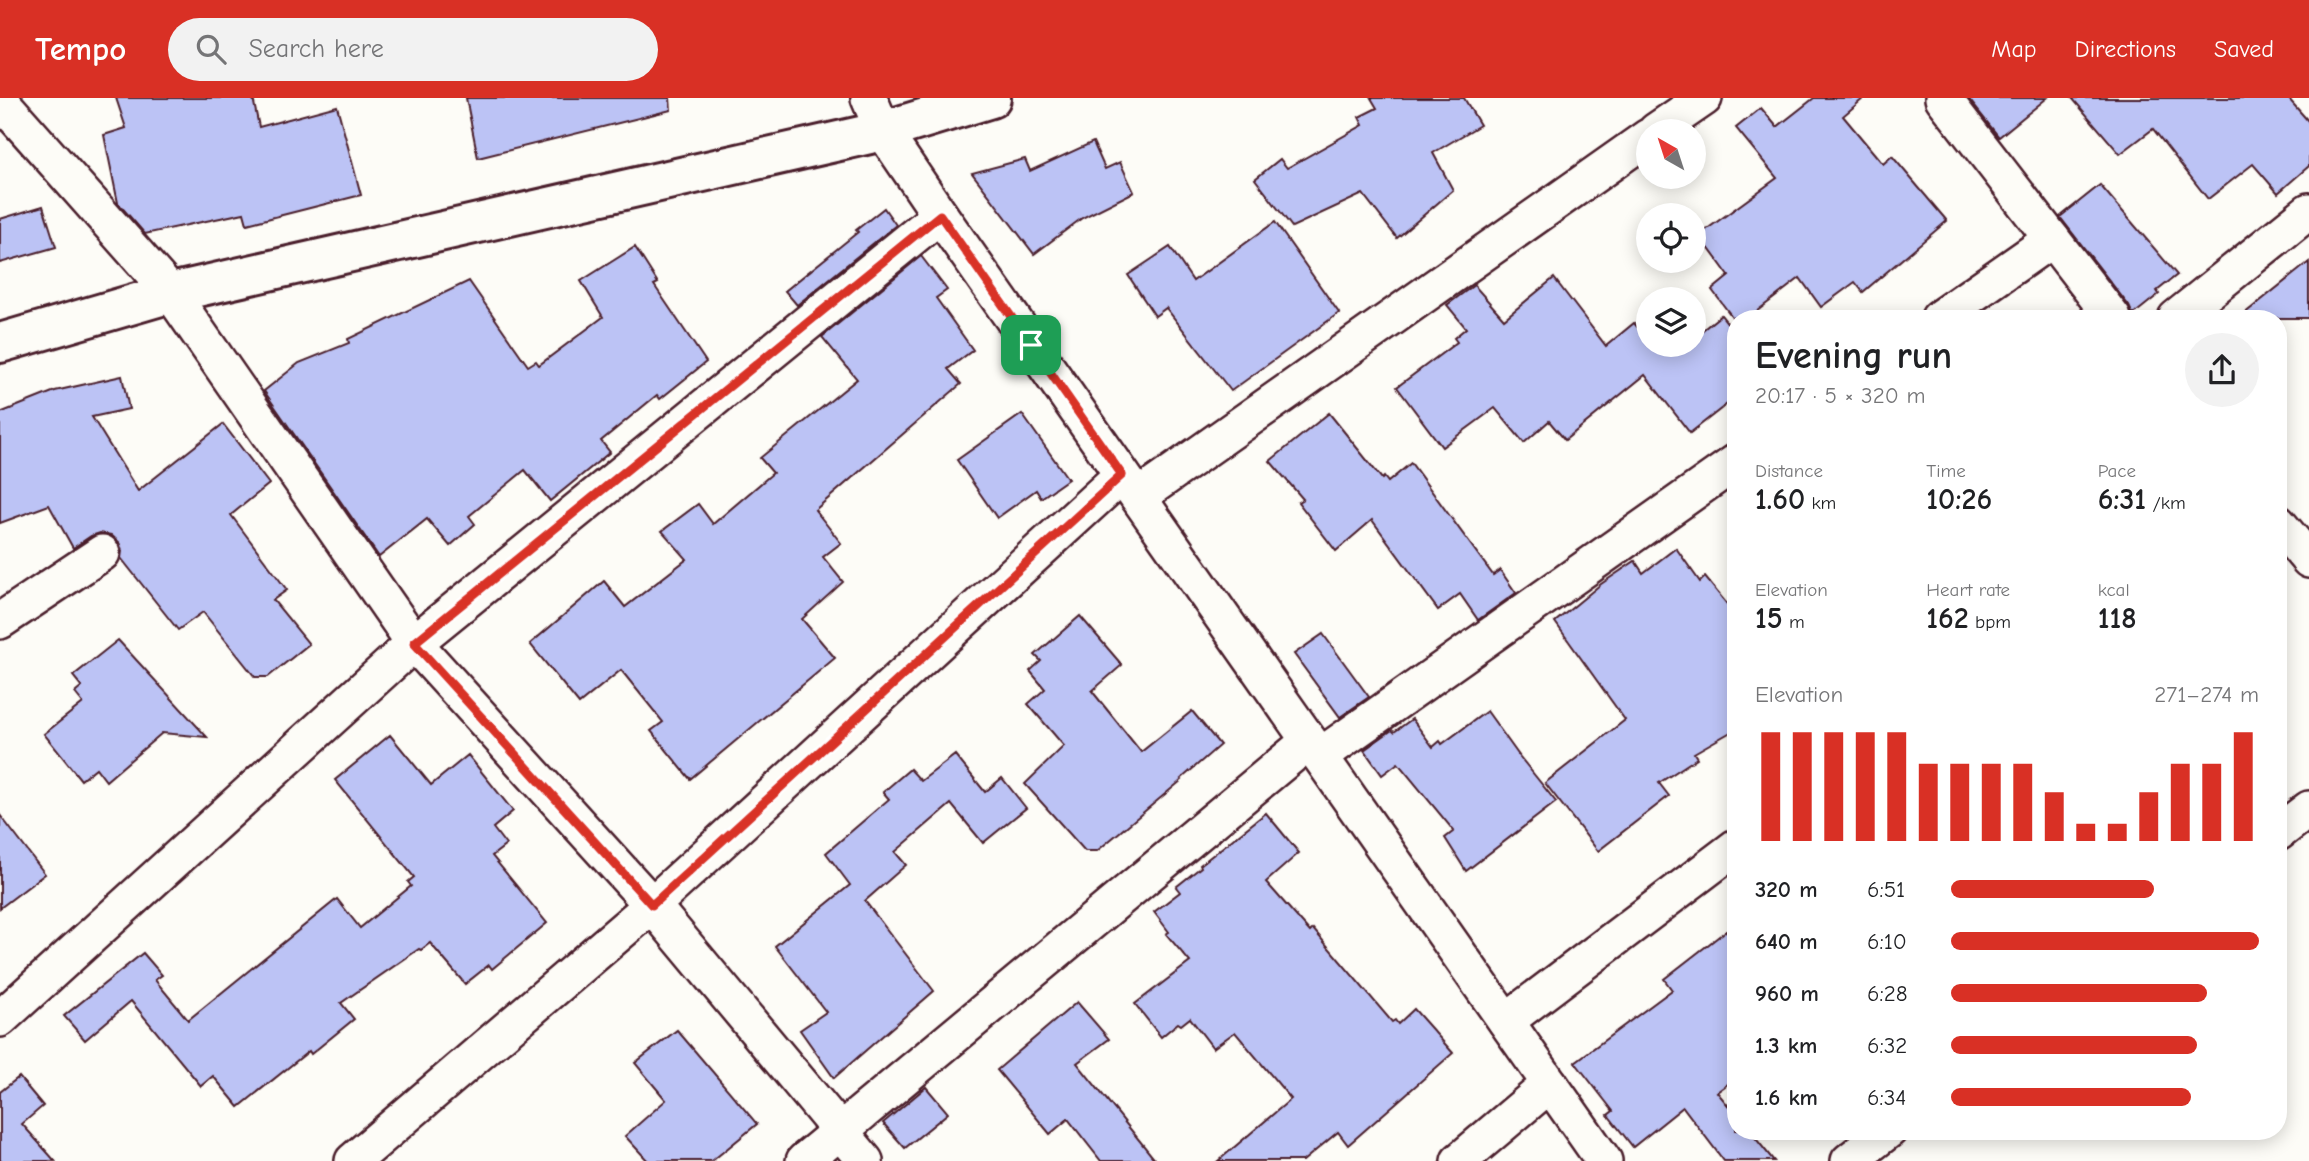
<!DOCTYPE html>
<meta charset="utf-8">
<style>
body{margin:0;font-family:"Comic Neue",sans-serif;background:#f2f2f2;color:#202124;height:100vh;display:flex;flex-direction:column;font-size:26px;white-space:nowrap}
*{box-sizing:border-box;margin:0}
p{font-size:23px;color:#757577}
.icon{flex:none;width:38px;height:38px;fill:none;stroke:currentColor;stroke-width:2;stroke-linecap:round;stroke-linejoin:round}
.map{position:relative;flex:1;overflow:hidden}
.panel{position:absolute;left:1727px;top:212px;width:560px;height:830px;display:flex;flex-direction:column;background:#fff;border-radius:28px;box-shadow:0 4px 18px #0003}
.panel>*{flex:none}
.needle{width:46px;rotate:321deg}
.buttons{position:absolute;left:1636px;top:21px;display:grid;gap:14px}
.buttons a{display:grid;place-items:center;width:70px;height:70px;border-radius:50%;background:#fff;box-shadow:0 4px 18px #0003;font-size:35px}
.pin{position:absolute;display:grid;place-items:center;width:60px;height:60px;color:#fff;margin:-30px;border-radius:14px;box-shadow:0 4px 10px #0006}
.round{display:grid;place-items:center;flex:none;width:74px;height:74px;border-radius:37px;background:#f2f2f2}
.overview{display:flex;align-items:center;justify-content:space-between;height:119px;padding:0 28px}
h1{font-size:38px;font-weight:700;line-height:52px}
.stats{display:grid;grid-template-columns:repeat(3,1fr);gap:10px;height:119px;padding:7px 28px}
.stats div{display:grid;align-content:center}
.stats b{font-size:30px;font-weight:700}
.stats small{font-size:19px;font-weight:400}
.stats p{font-size:19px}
.chart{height:196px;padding:14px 28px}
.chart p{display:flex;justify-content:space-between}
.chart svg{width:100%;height:126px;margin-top:7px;stroke:#d93025;stroke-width:6}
ul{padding:0 28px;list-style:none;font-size:23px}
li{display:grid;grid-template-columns:112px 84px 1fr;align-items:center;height:52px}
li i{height:18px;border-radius:9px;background:#d93025}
header{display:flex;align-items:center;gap:42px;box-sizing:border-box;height:98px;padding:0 35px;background:#d93025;color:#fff}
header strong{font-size:33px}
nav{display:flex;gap:38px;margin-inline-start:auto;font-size:24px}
.search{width:490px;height:63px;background:#f2f2f2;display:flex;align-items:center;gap:18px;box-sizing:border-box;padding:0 24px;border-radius:38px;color:#757577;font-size:26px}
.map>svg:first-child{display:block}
</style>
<header>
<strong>Tempo</strong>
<div class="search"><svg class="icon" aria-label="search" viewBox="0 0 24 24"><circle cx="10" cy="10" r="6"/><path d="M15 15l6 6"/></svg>Search here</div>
<nav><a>Map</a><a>Directions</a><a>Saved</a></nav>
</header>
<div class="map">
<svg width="2309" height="1063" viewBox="0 0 2309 1063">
<rect width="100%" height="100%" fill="#fdfcf7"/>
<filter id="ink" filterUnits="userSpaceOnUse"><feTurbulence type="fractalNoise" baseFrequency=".0143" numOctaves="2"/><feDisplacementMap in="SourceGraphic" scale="14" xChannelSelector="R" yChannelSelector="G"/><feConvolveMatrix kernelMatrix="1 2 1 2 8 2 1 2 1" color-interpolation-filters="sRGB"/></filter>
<g filter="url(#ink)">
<!-- building -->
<g fill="#bcc3f5" stroke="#4a1f2b" stroke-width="2">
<polygon points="116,0 253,0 259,29 337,8 361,97 247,126 244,115 145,136 118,105 104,37 126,30"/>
<polygon points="466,0 670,0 671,12 478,60"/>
<polygon points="1371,0 1464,0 1480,27 1433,55 1453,92 1397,140 1363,96 1292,129 1255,81 1280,61 1287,70 1363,27 1359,19 1377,10"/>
<polygon points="1814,0 1864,0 1843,18 1883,66 1892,58 1947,123 1863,194 1855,184 1821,209 1800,180 1748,220 1736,220 1736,224 1712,192 1729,178 1699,137 1777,80 1736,30 1761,10 1777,29"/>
<polygon points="1968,0 2047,0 1999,39"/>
<polygon points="2072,0 2288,0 2309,24 2309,68 2278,95 2253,66 2208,101 2153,31 2120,56"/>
<polygon points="1093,44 1105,71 1120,64 1134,94 1082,120 1034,156 972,75 1025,61 1030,73"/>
<polygon points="2100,87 2177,177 2157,193 2159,196 2133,217 2129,208 2060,119"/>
<polygon points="43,108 56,149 0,165 0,121"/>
<polygon points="884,110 896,127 797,207 785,193 858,134 856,132"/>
<polygon points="1275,124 1339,215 1231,293 1166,210 1155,218 1128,177 1170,149 1193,183"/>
<polygon points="635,149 658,185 654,187 706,264 660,301 657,297 601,343 610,354 550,403 525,372 469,418 475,426 450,448 427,421 379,459 264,293 299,265 349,245 348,241 469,183 528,268 536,263 539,267 603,219 581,183"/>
<polygon points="921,158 947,192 936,200 973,252 948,271 961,286 815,412 841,445 823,459 843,484 802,521 835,560 690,681 651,633 663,624 621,572 579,606 530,546 604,483 625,509 687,461 662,433 698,406 713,426 773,375 760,360 857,281 822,239"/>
<polygon points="2309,164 2309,220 2239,220"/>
<polygon points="1554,180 1606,248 1634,225 1648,242 1648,247 1694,247 1694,239 1721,217 1736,236 1736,299 1690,335 1645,277 1565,342 1549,323 1524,345 1495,310 1442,349 1397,289 1457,244 1454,240 1466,230 1447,207 1474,187 1504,221"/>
<polygon points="122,278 129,311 92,319 138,393 223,326 269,386 231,417 287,492 273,502 309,546 268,579 255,579 203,514 178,532 121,460 122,453 119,444 111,437 100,435 91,438 73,450 49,407 0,425 0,315 55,293"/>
<polygon points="1329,315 1382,381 1384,379 1388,384 1411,365 1493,477 1500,472 1516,495 1478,522 1460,496 1438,512 1372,422 1336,453 1298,404 1303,401 1270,363"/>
<polygon points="1022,316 1068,381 1041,400 1036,392 997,420 957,362"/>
<polygon points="1676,450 1700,484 1705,479 1736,517 1736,631 1694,655 1697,660 1659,685 1669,698 1598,753 1545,685 1625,622 1555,524 1601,486 1635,463 1643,475"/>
<polygon points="1080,518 1122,567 1092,593 1141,654 1192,613 1220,647 1181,681 1182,682 1097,753 1085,753 1025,686 1064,648 1028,606 1045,591 1030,573 1041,563 1035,557"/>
<polygon points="1323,536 1369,599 1340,619 1294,556"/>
<polygon points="118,542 207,639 162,635 106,683 96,670 81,682 44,636 83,605 75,595 82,589 73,578"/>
<polygon points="1487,613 1520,659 1556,704 1466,773 1445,740 1454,733 1398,665 1382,677 1364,652 1392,632 1394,634 1412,621 1433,649 1440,643 1442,646"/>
<polygon points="390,637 431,687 468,657 513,713 493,730 506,747 492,758 547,825 492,871 489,867 465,886 430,845 421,852 419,851 341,905 354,921 311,956 309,953 239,1009 213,978 201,988 131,903 85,942 64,918 143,855 162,877 155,882 188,922 337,801 360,830 411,788 408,784 414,779 335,682"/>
<polygon points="955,657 985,694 1002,680 1026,710 983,745 951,706 895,754 906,767 865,803 934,893 834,980 800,932 826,914 775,848 850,787 826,755 889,701 883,694 910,671 921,683"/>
<polygon points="1266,715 1299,755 1266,784 1310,834 1313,831 1392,924 1395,922 1398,926 1414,911 1453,955 1348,1047 1338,1034 1303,1063 1218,1063 1291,1001 1235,934 1213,950 1190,920 1181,927 1178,925 1161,939 1135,906 1190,864 1166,836 1169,834 1154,814 1180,794 1176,789 1201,769 1200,767"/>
<polygon points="0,717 45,776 0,810"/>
<polygon points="1736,825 1736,980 1717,994 1736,1017 1736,1032 1749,1032 1774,1063 1724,1063 1683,1009 1633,1049 1608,1017 1613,1013 1575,964 1672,892 1664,881"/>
<polygon points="1077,904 1109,941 1077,965 1156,1063 1101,1063 1068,1021 1050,1036 997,972"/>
<polygon points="677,932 757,1026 712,1063 648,1063 625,1038 666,1002 635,965"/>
<polygon points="19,979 43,1008 22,1026 55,1063 0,1063 0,994"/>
<polygon points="926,989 948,1015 905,1050 883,1025"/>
</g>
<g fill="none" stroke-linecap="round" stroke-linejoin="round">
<defs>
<g id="street">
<polyline points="869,0 883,33 940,117 1604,1063"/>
<polyline points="1943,0 2113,220"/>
<polyline points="0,2 171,195 414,545 652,807 865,1063"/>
<polyline points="1656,33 1704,0"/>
<polyline points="1939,220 2052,141"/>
<polyline points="2176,220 2309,113"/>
<polyline points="1138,399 1648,39"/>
<polyline points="2278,425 2309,462"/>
<polyline points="0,523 102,455"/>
<polyline points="1320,658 1736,364"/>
<polyline points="2278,735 2309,711"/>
<polyline points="0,921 414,545 940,117"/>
<polyline points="1506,923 1736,749"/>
<polyline points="353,1063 652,807 1122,377"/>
<polyline points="804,1063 1309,643"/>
<polyline points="1459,1063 1550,986"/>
<polyline points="1849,1063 1889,1032"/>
</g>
<polyline id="secondary" points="0,245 171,195 883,33 991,0"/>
</defs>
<!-- street casing -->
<use href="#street" stroke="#4a1f2b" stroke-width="40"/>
<!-- secondary casing -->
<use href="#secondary" stroke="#4a1f2b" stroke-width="44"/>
<!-- street -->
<use href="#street" stroke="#fdfcf7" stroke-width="35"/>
<!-- secondary -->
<use href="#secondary" stroke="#fdfcf7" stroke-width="38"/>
</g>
</g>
<g fill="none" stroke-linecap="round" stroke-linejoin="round" filter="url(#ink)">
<defs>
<polygon id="route" points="940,117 1122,377 652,807 414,545"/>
</defs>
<!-- route casing -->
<use href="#route" stroke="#fff" stroke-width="14"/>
<!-- route -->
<use href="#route" stroke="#d93025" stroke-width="9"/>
</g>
</svg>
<div class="buttons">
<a><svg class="needle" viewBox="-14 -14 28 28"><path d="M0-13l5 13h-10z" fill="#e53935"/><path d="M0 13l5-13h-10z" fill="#757577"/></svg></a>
<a><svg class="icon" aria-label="locate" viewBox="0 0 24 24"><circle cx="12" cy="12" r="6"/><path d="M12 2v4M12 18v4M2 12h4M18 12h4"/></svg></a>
<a><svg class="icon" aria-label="layers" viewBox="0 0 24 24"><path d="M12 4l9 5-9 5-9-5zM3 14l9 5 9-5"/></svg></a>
</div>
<div class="pin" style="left:1031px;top:247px;background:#1e9e55"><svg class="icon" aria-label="arrive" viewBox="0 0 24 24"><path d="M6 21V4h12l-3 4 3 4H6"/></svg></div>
<section class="panel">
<div class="overview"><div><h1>Evening run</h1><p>20:17 · 5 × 320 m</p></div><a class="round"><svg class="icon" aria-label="share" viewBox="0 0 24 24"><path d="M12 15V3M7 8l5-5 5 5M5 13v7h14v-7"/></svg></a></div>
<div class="stats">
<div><p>Distance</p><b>1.60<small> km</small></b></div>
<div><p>Time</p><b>10:26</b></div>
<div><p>Pace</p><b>6:31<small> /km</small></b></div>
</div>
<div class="stats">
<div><p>Elevation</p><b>15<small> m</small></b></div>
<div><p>Heart rate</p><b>162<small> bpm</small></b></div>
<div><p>kcal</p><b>118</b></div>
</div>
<div class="chart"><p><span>Elevation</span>271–274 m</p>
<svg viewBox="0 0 160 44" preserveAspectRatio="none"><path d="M5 44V6M15 44V6M25 44V6M35 44V6M45 44V6M55 44V17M65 44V17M75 44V17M85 44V17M95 44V27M105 44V38M115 44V38M125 44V27M135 44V17M145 44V17M155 44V6"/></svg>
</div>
<ul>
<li><b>320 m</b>6:51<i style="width:66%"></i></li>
<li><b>640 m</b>6:10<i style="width:100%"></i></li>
<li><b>960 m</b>6:28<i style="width:83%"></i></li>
<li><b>1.3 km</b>6:32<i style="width:80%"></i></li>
<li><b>1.6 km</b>6:34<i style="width:78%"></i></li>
</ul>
</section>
</div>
